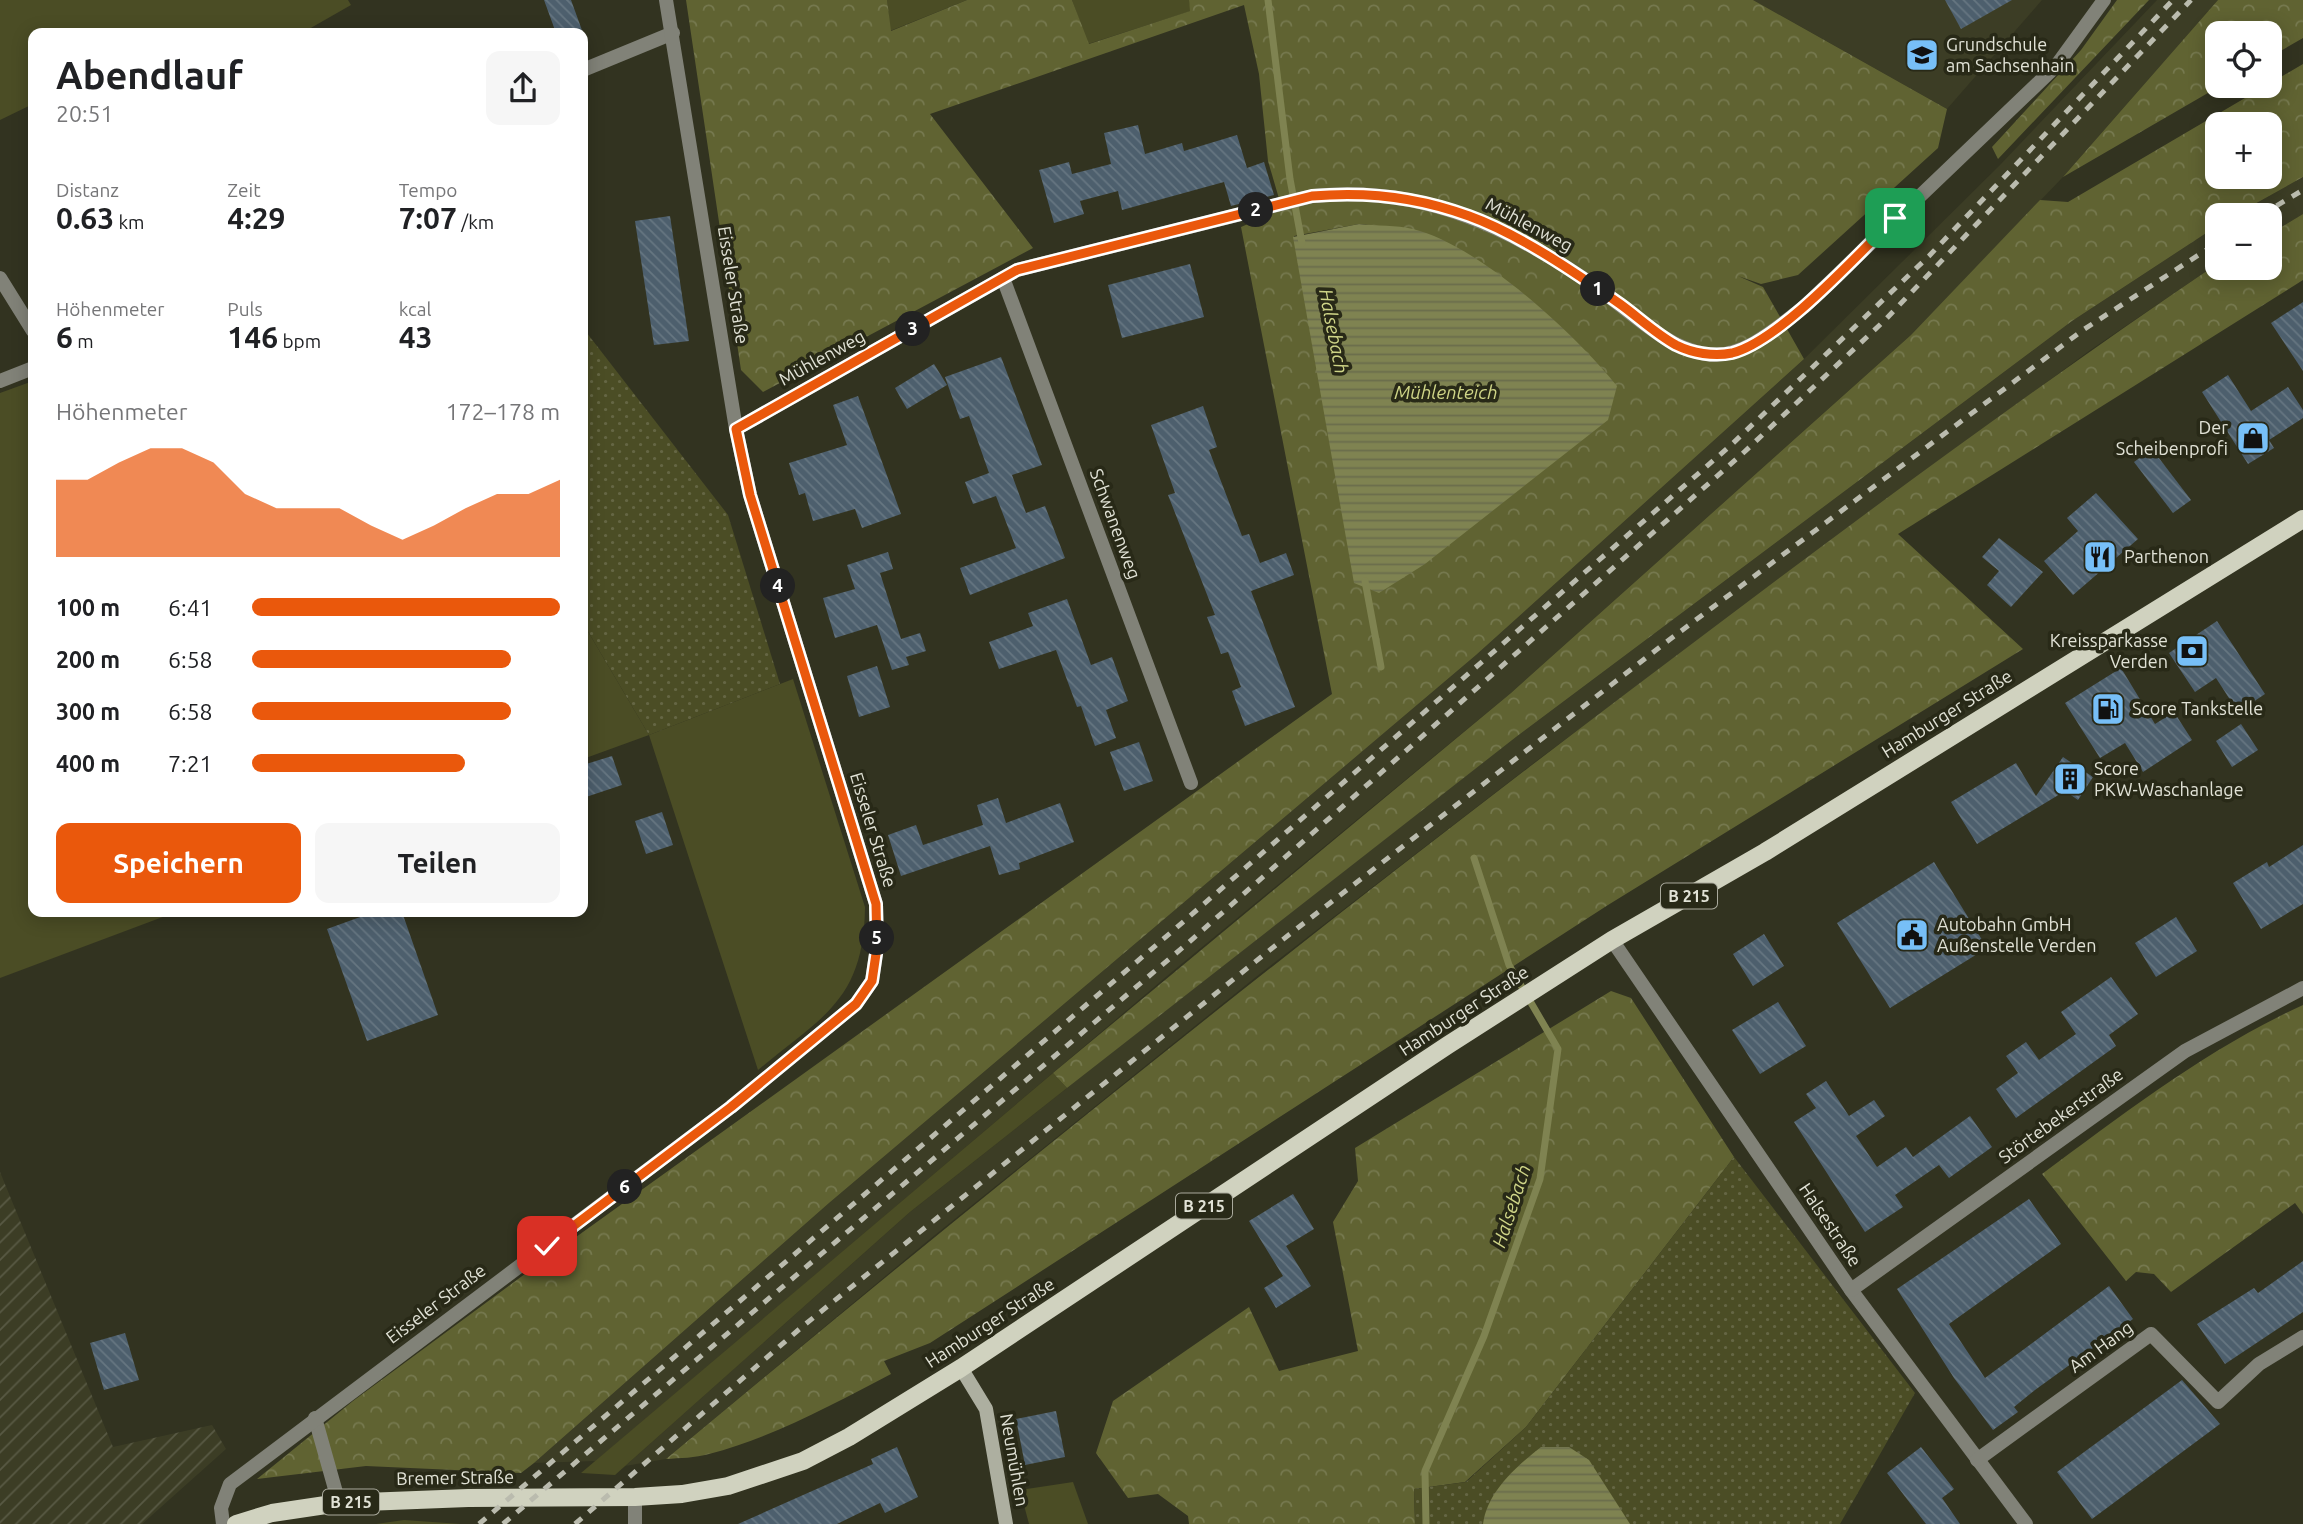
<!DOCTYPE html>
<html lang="de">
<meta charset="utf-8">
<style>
body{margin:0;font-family:Ubuntu,sans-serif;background:#f6f6f6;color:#202124;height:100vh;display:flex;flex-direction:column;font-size:26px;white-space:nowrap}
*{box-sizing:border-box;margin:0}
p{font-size:23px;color:#757577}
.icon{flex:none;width:38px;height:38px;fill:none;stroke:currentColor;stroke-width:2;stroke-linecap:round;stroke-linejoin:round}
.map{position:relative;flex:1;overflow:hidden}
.drawer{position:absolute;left:28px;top:28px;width:560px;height:889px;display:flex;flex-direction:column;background:#fff;border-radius:14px;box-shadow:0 4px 18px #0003}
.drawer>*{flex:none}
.controls{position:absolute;left:2205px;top:21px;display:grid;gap:14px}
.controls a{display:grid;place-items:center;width:77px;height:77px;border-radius:14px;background:#fff;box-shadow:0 4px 18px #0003;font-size:35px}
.pin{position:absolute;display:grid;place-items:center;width:60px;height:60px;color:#fff;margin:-30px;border-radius:14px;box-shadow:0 4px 10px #0006}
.km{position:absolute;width:35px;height:35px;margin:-18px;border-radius:50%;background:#222;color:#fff;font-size:19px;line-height:35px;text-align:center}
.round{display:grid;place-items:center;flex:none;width:74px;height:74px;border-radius:14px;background:#f6f6f6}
.head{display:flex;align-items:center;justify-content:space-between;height:119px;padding:0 28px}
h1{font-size:38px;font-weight:600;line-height:52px}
.metrics{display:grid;grid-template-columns:repeat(3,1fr);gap:10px;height:119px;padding:7px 28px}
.metrics div{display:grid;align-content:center}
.metrics b{font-size:30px;font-weight:600}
.metrics small{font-size:19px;font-weight:400}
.metrics p{font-size:19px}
.chart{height:196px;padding:14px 28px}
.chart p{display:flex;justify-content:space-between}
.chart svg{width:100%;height:126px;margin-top:7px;fill:#ea580c;opacity:.7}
.action{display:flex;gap:14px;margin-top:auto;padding:14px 28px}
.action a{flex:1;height:80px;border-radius:14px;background:#ea580c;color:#fff;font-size:28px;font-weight:600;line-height:80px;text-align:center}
.action a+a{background:#f6f6f6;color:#202124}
ul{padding:0 28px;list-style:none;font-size:23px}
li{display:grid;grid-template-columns:112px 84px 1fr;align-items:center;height:52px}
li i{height:18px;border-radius:9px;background:#ea580c}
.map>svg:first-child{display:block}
</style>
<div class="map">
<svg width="2303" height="1524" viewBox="0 0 2303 1524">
<defs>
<pattern id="industrial-furrows" width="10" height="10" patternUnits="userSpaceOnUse" patternTransform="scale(1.75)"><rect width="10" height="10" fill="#3c3d25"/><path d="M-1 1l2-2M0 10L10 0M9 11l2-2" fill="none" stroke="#585944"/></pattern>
<pattern id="forest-crowns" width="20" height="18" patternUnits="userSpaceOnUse" patternTransform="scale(1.75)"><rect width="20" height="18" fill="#606332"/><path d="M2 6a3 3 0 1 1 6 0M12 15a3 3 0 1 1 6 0" fill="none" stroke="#76794f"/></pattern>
<pattern id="park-dots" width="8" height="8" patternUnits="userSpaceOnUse" patternTransform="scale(1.75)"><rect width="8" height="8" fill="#4b4d25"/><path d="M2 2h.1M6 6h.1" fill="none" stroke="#656644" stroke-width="1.8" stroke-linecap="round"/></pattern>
<pattern id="water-rules" width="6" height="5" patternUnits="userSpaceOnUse" patternTransform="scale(1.75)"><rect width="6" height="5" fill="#7f8351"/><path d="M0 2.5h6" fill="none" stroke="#6a6d4b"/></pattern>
<pattern id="building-back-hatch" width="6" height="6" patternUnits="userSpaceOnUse" patternTransform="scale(1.75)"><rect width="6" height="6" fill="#4d5f6d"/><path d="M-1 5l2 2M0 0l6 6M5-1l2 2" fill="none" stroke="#667681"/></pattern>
</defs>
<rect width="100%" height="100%" fill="#323320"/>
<!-- built -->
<g fill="#3c3d25">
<polygon points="1753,0 2042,0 1947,109"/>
<polygon points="2157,0 2218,0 2063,177 1911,335 1511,693 1173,971 596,1461 534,1463 829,1203 1476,655 1804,359 2000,165"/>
<polygon points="2303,177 2303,214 2270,234 2270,215 2235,215"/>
<polygon points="2217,226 2217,264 2089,351 1539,759 1261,973 930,1239 666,1459 625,1466 910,1212 1239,952 1516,737 2072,321"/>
</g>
<!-- industrial -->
<polygon fill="url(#industrial-furrows)" points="0,1172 113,1447 212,1425 226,1449 142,1524 0,1524"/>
<!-- grass -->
<g fill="#4b4d25">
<polygon points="0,0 348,0 351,5 302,33 33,33 33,104 0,120"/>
<polygon points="887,0 967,0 890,31"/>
<polygon points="1072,0 1189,0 1191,11 1088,44"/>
<polygon points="33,381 33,912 176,912 0,978 0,393"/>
<path d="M583,623l66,112 144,-56 72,228c-1,93 -42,109 -107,163l-109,-335 -66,24z"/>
<polygon points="1053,1073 1067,1088 910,1212 615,1475 581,1473"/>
<polygon points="1073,1482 1088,1524 1029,1524 1020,1490"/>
<polygon points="404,1520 461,1524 376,1524"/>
</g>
<!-- forest -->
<g fill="url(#forest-crowns)" fill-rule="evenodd">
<path d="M686,0h201l4,31 76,-31h105l17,44 101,-33 -1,-11h564l194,109 -9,39 -140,127 -37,9 -23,-8 25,11 41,72 -328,296 -647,548 -295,260 -13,10 -155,-7 -109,13 96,-78 184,-136 795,-571 -91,-467 41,-18 -14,-48 -9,-87 -15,-69 -314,109 103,134 -270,144 -22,-22zM1359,224c64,6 82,12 134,48l-194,-8 -5,-28z"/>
<polygon points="2117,0 2149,0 1998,159 1992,147 2081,50"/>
<polygon points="2218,0 2303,0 2303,38 2270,57 2270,33 2217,33 2217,86 2220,86 2063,177"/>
<path d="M2303,64v113l-68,38h-18v11l-145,95 -556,416 -449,351 -14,-15 458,-380 400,-358 129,-135 28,2zM2217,124h53v53h-53z"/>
<path d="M2303,214v66l-405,254 125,115 -415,256 -678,438 -46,18 7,13c-58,30 -119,64 -182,80 -14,4 -29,4 -43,5 315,-263 634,-519 962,-767 194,-147 388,-292 589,-428v4h53v-34z"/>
<polygon points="1611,991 1631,998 1734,1157 1526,1427 1465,1482 1414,1489 1415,1524 1189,1524 1188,1516 1158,1494 1128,1498 1096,1453 1113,1401 1249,1307 1279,1371 1358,1351 1333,1222 1358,1181 1355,1148"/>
<path d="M2303,1005v209l-8,-11 -124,89 -17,-18 -18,-2 -10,9 -84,-107c84,-62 165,-125 261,-169z"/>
</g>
<!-- park -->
<g fill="url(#park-dots)">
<polygon points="583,328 728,515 780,684 649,735 583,623"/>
<polygon points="1734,1157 1915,1393 1840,1524 1415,1524 1414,1489 1466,1482 1526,1427"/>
</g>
<!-- water -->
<g fill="url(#water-rules)">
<path d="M1359,224c18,2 37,1 54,5 66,16 162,105 204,157l-9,34 -183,144 -46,29 -25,-10 -61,-346z"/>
<path d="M1541,1447h28l20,13 41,64h-147c4,-32 34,-58 58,-77z"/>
</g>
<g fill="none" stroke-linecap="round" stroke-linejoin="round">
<!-- stream -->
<g stroke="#7f8351" stroke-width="7">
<polyline points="1268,0 1290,179 1302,243"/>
<polyline points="1365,581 1381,667"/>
<polyline points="1426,1524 1425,1471 1484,1336 1540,1179 1558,1049 1509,965 1474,858"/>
</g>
</g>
<!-- building -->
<g fill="url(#building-back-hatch)">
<polygon points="544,0 571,0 583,33 556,33"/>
<polygon points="1945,0 2012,0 1961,29"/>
<polygon points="1138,125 1145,154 1182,143 1184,151 1237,135 1247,168 1264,162 1274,195 1231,206 1224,182 1122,210 1118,191 1080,201 1084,214 1054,223 1039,170 1069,162 1072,174 1111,164 1104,133"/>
<polygon points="670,216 689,341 654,345 635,221"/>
<polygon points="1190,264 1204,317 1122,338 1108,285"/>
<polygon points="2303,302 2303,371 2271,323"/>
<polygon points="1001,357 1042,465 1012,475 1026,513 1045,506 1065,558 970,595 960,568 1016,548 996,496 973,504 965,482 989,473 969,416 960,419 945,377"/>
<polygon points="934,364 947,385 907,409 895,388"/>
<polygon points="2228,375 2251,411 2288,387 2303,410 2303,418 2269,440 2274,448 2248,464 2202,392"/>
<polygon points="858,396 901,514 862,528 855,509 813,521 805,493 799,495 789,463 847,445 833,405"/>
<polygon points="1203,406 1217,447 1209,450 1242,536 1249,534 1260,563 1286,553 1294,575 1251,591 1295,707 1245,726 1232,691 1241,687 1228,652 1221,654 1207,617 1215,615 1168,495 1175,493 1151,425"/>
<polygon points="2152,449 2191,500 2173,513 2134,462"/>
<polygon points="2096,493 2138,539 2073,595 2044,561 2078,531 2067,518"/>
<polygon points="1999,538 2043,572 2011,607 1987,585 1999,571 1982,557"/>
<polygon points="888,552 893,569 880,573 901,639 920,633 926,651 906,657 909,665 892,670 877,625 835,638 823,598 855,589 847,565"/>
<polygon points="1067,599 1091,665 1112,657 1128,701 1106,710 1116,738 1095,746 1081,706 1077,707 1056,650 999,669 989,642 1033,626 1028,613"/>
<polygon points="2217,621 2265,694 2238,712 2216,678 2195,692 2169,653"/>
<polygon points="877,666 890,707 859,717 847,676"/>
<polygon points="2121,668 2155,724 2174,712 2192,740 2143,772 2125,743 2100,758 2065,703"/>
<polygon points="2241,724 2258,750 2232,767 2216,741"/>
<polygon points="1139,742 1153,781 1124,791 1110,752"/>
<polygon points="612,756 622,785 583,798 583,765"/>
<polygon points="2063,757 2093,777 2078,800 2065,791 1977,844 1951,802 2016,763 2036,796"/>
<polygon points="998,798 1006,823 1060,803 1074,842 1019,863 1020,869 999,875 990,846 901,876 888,835 916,825 923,845 983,825 977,805"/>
<polygon points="662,812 673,845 646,854 635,821"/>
<polygon points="2303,845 2303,904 2261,929 2233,883 2267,862 2269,867"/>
<polygon points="1934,862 1987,948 1890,1008 1837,923"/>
<polygon points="374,912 402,912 438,1015 367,1041 327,929"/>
<polygon points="2176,917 2197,951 2156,977 2135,943"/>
<polygon points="1764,934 1784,966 1753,986 1733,954"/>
<polygon points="2111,977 2138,1014 2109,1035 2116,1046 2016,1118 1996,1089 2018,1073 2006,1056 2026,1042 2039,1060 2076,1034 2061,1012"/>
<polygon points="1778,1002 1806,1046 1760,1074 1732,1030"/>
<polygon points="1826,1081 1849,1116 1874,1100 1885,1116 1856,1136 1877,1167 1906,1147 1913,1157 1970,1116 1992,1147 1949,1178 1939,1165 1895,1195 1903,1207 1865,1232 1794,1122 1816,1108 1806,1094"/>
<polygon points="1293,1194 1314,1229 1286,1246 1311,1286 1276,1308 1264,1288 1283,1276 1249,1221"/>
<polygon points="2029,1199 2061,1244 1949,1324 1985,1378 2109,1286 2133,1319 2035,1390 2014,1407 2018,1412 1993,1430 1954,1378 1897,1289"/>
<polygon points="2303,1261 2303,1312 2225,1364 2197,1324 2254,1288 2258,1293"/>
<polygon points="125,1333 139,1380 104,1390 90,1343"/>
<polygon points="2182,1380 2220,1424 2092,1519 2057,1472"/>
<polygon points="1056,1411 1065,1457 1025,1465 1016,1419"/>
<polygon points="897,1447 918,1497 885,1513 880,1503 837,1524 738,1524 873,1464 871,1459"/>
<polygon points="1921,1447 1954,1489 1942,1498 1960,1524 1926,1524 1887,1473"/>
</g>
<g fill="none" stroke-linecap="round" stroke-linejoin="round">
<!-- street -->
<g stroke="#818278" stroke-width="14">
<polyline points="583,70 673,33"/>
<polyline points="0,278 33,331"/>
<polyline points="1003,278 1191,783"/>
<polyline points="0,381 33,368"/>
<path d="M736,429l281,-159 296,-74c111,-11 200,32 290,96 31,23 64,56 103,62 36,6 72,-27 98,-47l252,-241 48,-66"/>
<polyline points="1612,940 1851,1290 2026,1524"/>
<polyline points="1851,1290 2185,1051 2303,988"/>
<polyline points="315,1418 339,1503"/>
<polyline points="1977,1460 2151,1334 2218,1402 2259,1364 2303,1337"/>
<polyline points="223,1524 221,1508 230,1484 731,1107 856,1004 872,981 877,947 876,904 750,495 736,429 666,0"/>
<polyline points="635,1524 635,1497"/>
</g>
<!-- secondary -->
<polyline stroke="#adafa0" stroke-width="14" points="961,1368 986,1409 1006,1524"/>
<!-- primary -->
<polyline stroke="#d0d2bf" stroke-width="18" points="236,1524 272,1513 339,1503 468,1498 635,1497 682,1494 728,1486 803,1461 849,1437 961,1368 1448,1045 1612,940 1765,852 2303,519"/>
<!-- rail -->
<g stroke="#babbae" stroke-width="5" stroke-dasharray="9 9" stroke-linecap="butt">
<polyline points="2261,215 2303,190"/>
<polyline points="479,1524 1175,929 1730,446 1929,256 2173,0"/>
<polyline points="503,1524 1188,943 1741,455 1884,321 2191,0"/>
<polyline points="575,1524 803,1326 1281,941 1669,640 2083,330 2217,243"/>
</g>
</g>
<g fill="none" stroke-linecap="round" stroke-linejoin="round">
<defs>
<path id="route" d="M547,1246l184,-139 125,-103 16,-23 5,-34 -1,-43 -126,-409 -14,-66 281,-159 295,-74c55,-5 106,1 157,20 50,18 107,57 151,88 18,13 36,30 56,41 16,8 38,12 56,8 48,-12 126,-99 163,-135"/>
</defs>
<!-- route casing -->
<use href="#route" stroke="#fff" stroke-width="14"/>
<!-- route -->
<use href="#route" stroke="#ea580c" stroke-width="9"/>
</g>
<!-- icons -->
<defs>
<symbol id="school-square" viewBox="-11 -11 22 22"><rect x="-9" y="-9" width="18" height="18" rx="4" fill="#77bff7" stroke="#282917"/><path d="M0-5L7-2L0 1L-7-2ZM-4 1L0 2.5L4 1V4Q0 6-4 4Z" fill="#111"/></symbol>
<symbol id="shop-square" viewBox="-11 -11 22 22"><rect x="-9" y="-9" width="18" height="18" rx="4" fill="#77bff7" stroke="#282917"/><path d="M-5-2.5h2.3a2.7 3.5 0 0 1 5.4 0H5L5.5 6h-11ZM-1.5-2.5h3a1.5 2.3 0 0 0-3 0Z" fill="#111"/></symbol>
<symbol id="restaurant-square" viewBox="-11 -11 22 22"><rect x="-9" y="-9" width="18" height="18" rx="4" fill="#77bff7" stroke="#282917"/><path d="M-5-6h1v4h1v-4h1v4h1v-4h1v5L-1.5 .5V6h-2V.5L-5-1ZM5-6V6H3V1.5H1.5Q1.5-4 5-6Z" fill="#111"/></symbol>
<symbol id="bank-square" viewBox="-11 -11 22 22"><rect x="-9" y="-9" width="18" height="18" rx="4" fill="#77bff7" stroke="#282917"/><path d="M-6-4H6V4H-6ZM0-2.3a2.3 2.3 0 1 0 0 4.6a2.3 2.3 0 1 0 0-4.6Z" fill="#111"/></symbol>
<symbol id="fuel-square" viewBox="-11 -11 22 22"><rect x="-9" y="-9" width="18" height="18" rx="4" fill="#77bff7" stroke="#282917"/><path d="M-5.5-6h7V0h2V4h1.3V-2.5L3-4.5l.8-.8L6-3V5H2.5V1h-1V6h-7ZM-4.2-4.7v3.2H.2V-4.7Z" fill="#111"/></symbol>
<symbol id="building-square" viewBox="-11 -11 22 22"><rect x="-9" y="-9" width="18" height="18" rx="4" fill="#77bff7" stroke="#282917"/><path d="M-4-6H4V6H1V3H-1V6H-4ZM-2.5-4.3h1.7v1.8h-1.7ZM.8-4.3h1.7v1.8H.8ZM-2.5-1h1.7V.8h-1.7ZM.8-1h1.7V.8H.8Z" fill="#111"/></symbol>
<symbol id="civic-square" viewBox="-11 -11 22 22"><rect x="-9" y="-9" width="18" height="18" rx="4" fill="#77bff7" stroke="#282917"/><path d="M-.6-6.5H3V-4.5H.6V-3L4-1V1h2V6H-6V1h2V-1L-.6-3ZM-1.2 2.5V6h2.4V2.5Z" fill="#111"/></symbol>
</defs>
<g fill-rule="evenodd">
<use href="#school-square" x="1903" y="36" width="38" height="38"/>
<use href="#shop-square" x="2234" y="419" width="38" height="38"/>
<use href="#restaurant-square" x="2081" y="538" width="38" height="38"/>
<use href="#bank-square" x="2173" y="632" width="38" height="38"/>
<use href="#fuel-square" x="2089" y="690" width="38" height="38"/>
<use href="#building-square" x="2051" y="760" width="38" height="38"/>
<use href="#civic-square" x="1893" y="916" width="38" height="38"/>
</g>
<g text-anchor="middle" stroke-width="7" stroke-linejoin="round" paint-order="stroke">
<!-- shield labels -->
<g fill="#282917" stroke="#aaaa9d" stroke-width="2">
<rect x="1661" y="883.5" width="56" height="25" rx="5"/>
<rect x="1176" y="1193.5" width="56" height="25" rx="5"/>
<rect x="323" y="1489.5" width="56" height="25" rx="5"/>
</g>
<g font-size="16" font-weight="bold" fill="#e1e2d6">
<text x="1689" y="902">B 215</text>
<text x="1204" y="1212">B 215</text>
<text x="351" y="1508">B 215</text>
</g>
<!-- poi labels -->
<g font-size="18" fill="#e1e2d6" stroke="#282917" text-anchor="start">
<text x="1946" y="51">Grundschule<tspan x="1946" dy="21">am Sachsenhain</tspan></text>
<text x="2228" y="434" text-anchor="end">Der<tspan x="2228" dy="21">Scheibenprofi</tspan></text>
<text x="2124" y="563">Parthenon</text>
<text x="2168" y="647" text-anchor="end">Kreissparkasse<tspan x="2168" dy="21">Verden</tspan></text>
<text x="2132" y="715">Score Tankstelle</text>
<text x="2094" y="775">Score<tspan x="2094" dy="21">PKW-Waschanlage</tspan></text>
<text x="1937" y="931">Autobahn GmbH<tspan x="1937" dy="21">Außenstelle Verden</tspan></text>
</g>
<!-- street labels -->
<g font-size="18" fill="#e1e2d6" stroke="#282917">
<text transform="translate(1529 225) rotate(28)" y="6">Mühlenweg</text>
<text transform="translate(733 285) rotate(81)" y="6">Eisseler Straße</text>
<text transform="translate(822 358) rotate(-29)" y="6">Mühlenweg</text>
<text transform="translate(1115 524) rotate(70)" y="6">Schwanenweg</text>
<text transform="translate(1947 714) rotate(-32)" y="6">Hamburger Straße</text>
<text transform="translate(873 830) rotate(73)" y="6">Eisseler Straße</text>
<text transform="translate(1464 1011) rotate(-33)" y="6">Hamburger Straße</text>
<text transform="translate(2061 1116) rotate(-36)" y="6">Störtebekerstraße</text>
<text transform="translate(1830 1225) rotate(56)" y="6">Halsestraße</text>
<text transform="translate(436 1304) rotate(-37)" y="6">Eisseler Straße</text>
<text transform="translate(990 1323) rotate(-33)" y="6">Hamburger Straße</text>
<text transform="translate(2101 1347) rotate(-36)" y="6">Am Hang</text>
<text transform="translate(1014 1460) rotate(80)" y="6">Neumühlen</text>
<text transform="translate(455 1478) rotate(-1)" y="6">Bremer Straße</text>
</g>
<!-- water labels -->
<g font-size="19" font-style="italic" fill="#cfd587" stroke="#282917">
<text transform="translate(1334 331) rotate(79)" y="7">Halsebach</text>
<text x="1446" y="399">Mühlenteich</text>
<text transform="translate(1511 1206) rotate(-72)" y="7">Halsebach</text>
</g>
</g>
</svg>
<div class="controls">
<a><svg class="icon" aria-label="locate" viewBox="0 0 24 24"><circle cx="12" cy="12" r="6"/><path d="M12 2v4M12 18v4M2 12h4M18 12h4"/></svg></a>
<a>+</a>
<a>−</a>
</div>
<div class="pin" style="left:1895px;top:218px;background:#1e9e55"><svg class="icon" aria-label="arrive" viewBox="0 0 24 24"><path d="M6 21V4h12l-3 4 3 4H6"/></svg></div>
<div class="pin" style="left:547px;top:1246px;background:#d93025"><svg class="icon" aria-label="check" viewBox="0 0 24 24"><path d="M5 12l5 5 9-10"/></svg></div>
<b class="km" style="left:1598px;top:289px">1</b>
<b class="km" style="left:1256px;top:210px">2</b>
<b class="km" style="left:913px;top:329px">3</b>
<b class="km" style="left:778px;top:586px">4</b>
<b class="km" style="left:877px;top:938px">5</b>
<b class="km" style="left:625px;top:1187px">6</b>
<section class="drawer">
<div class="head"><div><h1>Abendlauf</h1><p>20:51</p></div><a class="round"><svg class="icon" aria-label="share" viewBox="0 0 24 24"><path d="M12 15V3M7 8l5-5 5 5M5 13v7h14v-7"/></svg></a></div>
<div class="metrics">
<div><p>Distanz</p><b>0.63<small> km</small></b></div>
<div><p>Zeit</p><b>4:29</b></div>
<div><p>Tempo</p><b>7:07<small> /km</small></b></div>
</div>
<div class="metrics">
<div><p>Höhenmeter</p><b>6<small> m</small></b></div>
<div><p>Puls</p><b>146<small> bpm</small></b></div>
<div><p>kcal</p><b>43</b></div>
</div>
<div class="chart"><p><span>Höhenmeter</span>172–178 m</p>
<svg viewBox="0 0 160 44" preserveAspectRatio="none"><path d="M0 44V17L10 17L20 11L30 6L40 6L50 11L60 22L70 27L80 27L90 27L100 33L110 38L120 33L130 27L140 22L150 22L160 17V44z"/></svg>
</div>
<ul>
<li><b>100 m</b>6:41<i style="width:100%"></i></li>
<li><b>200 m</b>6:58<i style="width:84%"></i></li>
<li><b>300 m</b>6:58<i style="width:84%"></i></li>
<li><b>400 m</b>7:21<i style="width:69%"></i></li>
</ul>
<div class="action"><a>Speichern</a><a>Teilen</a></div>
</section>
</div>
